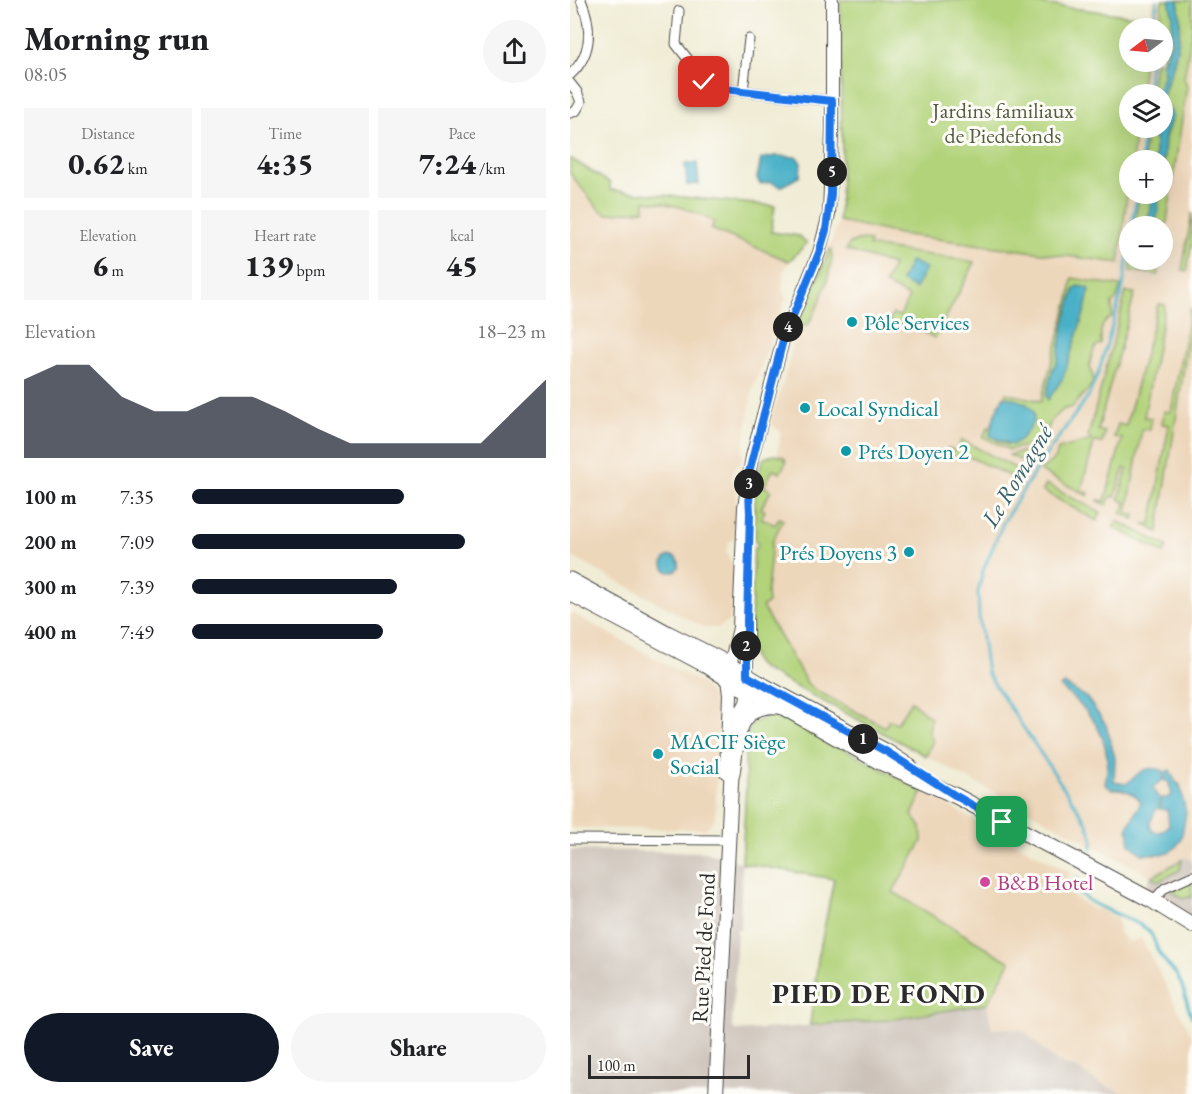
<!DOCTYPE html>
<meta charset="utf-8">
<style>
body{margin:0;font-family:"EB Garamond",serif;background:#f6f6f6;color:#202124;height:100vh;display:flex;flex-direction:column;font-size:22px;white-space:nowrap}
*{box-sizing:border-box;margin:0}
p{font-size:20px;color:#757577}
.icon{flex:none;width:33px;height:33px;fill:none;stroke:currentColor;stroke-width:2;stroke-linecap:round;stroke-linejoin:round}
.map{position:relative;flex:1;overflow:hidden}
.sheet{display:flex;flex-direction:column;background:#fff;width:570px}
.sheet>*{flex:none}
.needle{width:39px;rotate:254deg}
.tools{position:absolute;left:549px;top:18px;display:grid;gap:12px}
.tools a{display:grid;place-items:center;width:54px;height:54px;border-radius:50%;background:#fff;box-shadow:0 6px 24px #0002;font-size:30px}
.scale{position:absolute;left:18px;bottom:15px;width:162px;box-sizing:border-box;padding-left:6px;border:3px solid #2b2b2b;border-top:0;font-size:16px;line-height:21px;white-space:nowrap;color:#2b2b2b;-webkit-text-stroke:4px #fdfcf7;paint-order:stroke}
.pin{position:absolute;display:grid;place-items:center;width:51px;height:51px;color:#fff;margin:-26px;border-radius:12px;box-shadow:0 3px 9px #0006}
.km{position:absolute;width:30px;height:30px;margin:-15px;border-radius:50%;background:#222;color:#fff;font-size:16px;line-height:30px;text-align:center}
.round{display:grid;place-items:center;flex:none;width:63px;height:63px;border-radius:32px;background:#f6f6f6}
.overview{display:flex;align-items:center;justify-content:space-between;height:102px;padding:0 24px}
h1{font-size:33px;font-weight:800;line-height:45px}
.metrics{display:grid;grid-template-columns:repeat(3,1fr);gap:9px;height:102px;padding:6px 24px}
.metrics div{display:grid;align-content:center;border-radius:0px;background:#f6f6f6;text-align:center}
.metrics b{font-size:30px;font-weight:800}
.metrics small{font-size:16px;font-weight:400}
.metrics p{font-size:16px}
.chart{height:168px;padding:12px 24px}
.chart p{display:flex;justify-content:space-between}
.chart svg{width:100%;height:108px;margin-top:6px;fill:#111827;opacity:.7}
.primary-button{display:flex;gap:12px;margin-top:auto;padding:12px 24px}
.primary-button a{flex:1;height:69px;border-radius:36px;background:#111827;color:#fff;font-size:24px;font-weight:800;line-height:69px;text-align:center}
.primary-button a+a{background:#f6f6f6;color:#202124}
ul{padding:0 24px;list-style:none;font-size:20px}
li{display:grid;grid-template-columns:96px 72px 1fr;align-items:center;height:45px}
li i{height:15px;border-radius:8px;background:#111827}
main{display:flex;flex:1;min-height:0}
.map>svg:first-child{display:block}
</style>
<main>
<section class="sheet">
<div class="overview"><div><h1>Morning run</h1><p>08:05</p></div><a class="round"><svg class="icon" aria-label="share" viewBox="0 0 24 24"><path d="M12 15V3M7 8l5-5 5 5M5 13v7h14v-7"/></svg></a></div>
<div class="metrics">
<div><p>Distance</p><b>0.62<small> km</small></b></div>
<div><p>Time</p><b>4:35</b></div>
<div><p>Pace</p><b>7:24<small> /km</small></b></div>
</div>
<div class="metrics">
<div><p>Elevation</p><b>6<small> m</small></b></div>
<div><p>Heart rate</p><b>139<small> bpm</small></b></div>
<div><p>kcal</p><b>45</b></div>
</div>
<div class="chart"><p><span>Elevation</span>18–23 m</p>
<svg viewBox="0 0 160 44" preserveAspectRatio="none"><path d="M0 44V12L10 6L20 6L30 19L40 25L50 25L60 19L70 19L80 25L90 32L100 38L110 38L120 38L130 38L140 38L150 25L160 12V44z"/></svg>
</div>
<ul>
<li><b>100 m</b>7:35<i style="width:60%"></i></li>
<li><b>200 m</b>7:09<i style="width:77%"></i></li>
<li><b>300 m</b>7:39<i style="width:58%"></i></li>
<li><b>400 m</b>7:49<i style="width:54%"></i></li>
</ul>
<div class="primary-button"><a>Save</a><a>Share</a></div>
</section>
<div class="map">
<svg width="622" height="1094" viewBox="0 0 622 1094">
<rect width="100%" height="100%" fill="#fdfcf7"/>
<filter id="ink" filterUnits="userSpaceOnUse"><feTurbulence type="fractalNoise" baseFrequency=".0167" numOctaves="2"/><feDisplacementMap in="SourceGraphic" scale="12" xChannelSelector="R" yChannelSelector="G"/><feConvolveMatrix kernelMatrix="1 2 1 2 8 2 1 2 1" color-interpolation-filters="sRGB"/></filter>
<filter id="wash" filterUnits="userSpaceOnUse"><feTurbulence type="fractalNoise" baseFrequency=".008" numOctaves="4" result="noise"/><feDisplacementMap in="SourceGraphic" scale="24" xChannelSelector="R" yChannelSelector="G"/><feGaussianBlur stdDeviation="1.35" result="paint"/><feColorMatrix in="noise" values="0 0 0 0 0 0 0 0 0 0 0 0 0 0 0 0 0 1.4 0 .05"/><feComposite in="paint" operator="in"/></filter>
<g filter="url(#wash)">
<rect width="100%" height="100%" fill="#f0ecd5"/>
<!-- built -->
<g fill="#edd7bb" fill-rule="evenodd">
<path d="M582,0h40v860l-8,-2 -34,18 -387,-207 -7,-5 -6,-20 4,-97 3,1 1,-6h-3v-33l5,-42 7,-11h10l4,-24 -11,-9 18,-57 8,-37 43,-108 60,13 220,29 10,-86 1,17h32v-34h-30l4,-32h26v-34h-22l4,-32h18v-34h-14zM560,226h32v34h-32z"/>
<polygon points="0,158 40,183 40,190 205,206 201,232 229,236 237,243 222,257 213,272 212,288 216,299 182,391 171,463 164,467 161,479 166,490 164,539 159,542 156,552 163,566 161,614 159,620 149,628 135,628 0,556"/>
<polygon points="0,612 130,683 137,690 150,711 145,819 135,829 0,828"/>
<polygon points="353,791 433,837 500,872 495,885 497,892 523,909 529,909 547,919 550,934 559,942 571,938 622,1036 622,1094 555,1094 525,1081 510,1070 487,1062 454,1031 437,1028 422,1029 417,1004 440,962 323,892 352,841 351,827 342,815"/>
</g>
<!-- industrial -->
<g fill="#ccc2b9">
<polygon points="0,850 135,852 172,863 170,929 167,929 162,1027 166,1031 318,1020 417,1004 422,1029 437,1028 454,1031 487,1062 510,1070 525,1081 555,1094 0,1094"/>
<polygon points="614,857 622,860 622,922 574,896 580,876"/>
</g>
<!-- green -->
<g fill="#b2d37a" stroke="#6e7f52" stroke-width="1.5">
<polygon points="270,0 440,0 579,18 578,28 560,28 560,62 574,62 570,94 560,94 560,128 566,128 562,160 560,160 559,177 549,263 329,234 269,221 272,151"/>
<polygon points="592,0 599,0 602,14 601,42 592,64 594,73 586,94 581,94 585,62 592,62 592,28 589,28"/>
<path d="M608,0h14v29l-8,50 3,6 -24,164 -1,-23h-8l4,-14 1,-18h3l3,-57 7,-20 -4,-10 -5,-4c0,-14 6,-24 10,-37 6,-21 9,-44 5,-66z"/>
<polygon points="577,128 585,128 585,160 573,160"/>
<path d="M0,158l40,25v7l165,16 -4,26 28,4 8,7 -18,18 -78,-32 3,-7c-23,-13 -43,-19 -69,-21l-1,9 -38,4 -7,-5 -29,-35z"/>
<polygon points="569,194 583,194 577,226 565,226"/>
<polygon points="622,213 622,243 617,271 612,270"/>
<polygon points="293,240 300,241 299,246 405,262 365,338 333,322 330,326 319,321 323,314 330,316 339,297 315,284 323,265 276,250 280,243"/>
<path d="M260,249l2,1c1,20 -13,59 -25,76l-4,-2 -3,8 -4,-3z"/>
<polygon points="561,260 580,261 581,260 591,260 588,275 560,271"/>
<path d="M502,278l49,8 -5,14 -4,3v14c-13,7 -11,15 -11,27l-5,2c-3,6 -6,13 -6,19 0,7 6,13 2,19 -5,9 -14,14 -19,23l-9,2 -12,11 -9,19 -13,6 -21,5 -26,-13 5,-10 3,1 -1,5 8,8 10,4 21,-19 5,-6 -26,-23 -5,1 3,-5 35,8 29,-106z"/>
<polygon points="556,292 565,293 528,430 535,432 532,443 524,442 511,491 519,493 518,496 470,471 486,457 488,449 522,440 518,437"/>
<polygon points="588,304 595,305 574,417 581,418 580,430 572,429 557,513 565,514 564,519 551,513 556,503 549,499 557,469 554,468 545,497 541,496 537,505 527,500 535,501 552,439 544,437 548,424 556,426"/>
<polygon points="620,309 622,309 622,317 588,532 573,524 581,524 599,425 592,424 594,411 601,412"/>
<polygon points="392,440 455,473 450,481 393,454 386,458 379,455 378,448 386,451"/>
<polygon points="461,450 462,466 439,455"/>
<path d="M203,455l11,2 2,5 -6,11 -7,-3 -9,16 7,5 -10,17 4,3 -4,7 14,7 4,-7 4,2 -11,22 -5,50 1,11 -6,4 45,76 8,7 70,37 4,-7 8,3 14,-22 20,17 -2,13 4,10 -7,15 -163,-87c-10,-6 -11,-14 -13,-25l4,-97 3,1 1,-6h-3c0,-27 -3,-59 9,-84z"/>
<polygon points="476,484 531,513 527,521 473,491"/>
<polygon points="547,521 597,546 594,553 543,527"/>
<polygon points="201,715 220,720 353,791 342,815 351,827 352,841 323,892 440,962 417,1004 318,1020 240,1025 248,959 264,879 172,863 176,786 175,751 178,730 183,723"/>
<polygon points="612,860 610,870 589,881 582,877"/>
<polygon points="616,882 622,882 622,898 618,897 614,899 601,891"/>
</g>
<!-- water -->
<g fill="#48b1c7" stroke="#3a6e79" stroke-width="1.5">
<path d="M599,0h9c4,23 1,46 -6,68 -3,9 -7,18 -9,27l-7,-1 8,-21 -2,-9 9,-22 1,-28z"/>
<polygon points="593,103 601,111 602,117 595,137 593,168 592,160 585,160 585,128 592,128"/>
<polygon points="205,156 227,157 231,163 230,176 211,187 201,182 190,184 187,178 191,159"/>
<polygon points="127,163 129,184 117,185 115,164"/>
<polygon points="583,194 589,194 588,212 584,226 577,226"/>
<polygon points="341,261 356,268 345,289 331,281"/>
<polygon points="508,286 518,288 519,292 515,310 493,378 478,400 476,396 483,368 487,362 494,324 505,288"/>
<path d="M438,397c7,3 18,5 22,10 12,12 -8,33 -18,38l-22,-9c1,-12 6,-28 13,-38z"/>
<circle cx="101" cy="564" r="8"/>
<path d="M494,684l23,14 19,27 9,33 -1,24 12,2c14,-11 18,-20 38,-13l-1,9 -9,6 -1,3 6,10v10h-3l-6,14 2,8c9,3 12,0 17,-7l-2,-14 -6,-1v-11h7l4,-4 -4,-13h-3l1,-9 4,-2 5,11 5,4 6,28 -5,27 -6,8 -9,6h-24l-12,-10 -2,-17 13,-25c-6,-9 -18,-14 -30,-13l-6,-5c10,-43 -13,-72 -45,-97z"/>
</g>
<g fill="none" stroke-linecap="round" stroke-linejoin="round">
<!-- stream -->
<g stroke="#48b1c7" stroke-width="3">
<polyline points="583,28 587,0"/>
<polyline points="577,94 580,62"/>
<polyline points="571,160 574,128"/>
<polyline points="562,226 567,194"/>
<polyline points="521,849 523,839 516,821 417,673 409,617 408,592 413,571 433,523 468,466 519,395 529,371 547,309 553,286 560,242"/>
<path d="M507,878l-1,9c9,20 55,29 72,43 6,6 7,14 10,21 5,10 14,17 20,26 7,12 8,27 14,40"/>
</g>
</g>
</g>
<g filter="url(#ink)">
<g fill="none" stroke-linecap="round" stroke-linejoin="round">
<defs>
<g id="minor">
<polyline points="109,11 106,44 139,86 145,88 262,101"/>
<path d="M0,75c23,-21 22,-49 11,-75"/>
<polyline points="0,83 7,92 11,102 6,111 0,113"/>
<polyline points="173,91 179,39"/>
<polyline points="0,839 159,840"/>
<polyline points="583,901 595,888 622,876"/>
</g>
<g id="tertiary">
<polyline points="177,618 177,676"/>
<polyline points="160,666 169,628 174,507 182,457 213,340 249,253 259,214 262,132 262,0"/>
</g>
<g id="secondary">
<polyline points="163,727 177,703 179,691"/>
<polyline points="157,772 160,695 158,679"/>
<polyline points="146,1094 162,764"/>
</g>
<g id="primary">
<polyline points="0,580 97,633 147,658 194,686 317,752 340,767"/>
<polyline points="0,593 136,665 169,686 211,706 310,762 386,796 583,901 622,925"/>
<path d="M162,774c5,-32 3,-72 47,-68"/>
</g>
</defs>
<!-- minor casing -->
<use href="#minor" stroke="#494844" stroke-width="11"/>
<!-- tertiary casing -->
<use href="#tertiary" stroke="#494844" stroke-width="14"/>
<!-- secondary casing -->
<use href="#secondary" stroke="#494844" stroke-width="16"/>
<!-- primary casing -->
<use href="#primary" stroke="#494844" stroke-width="17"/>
<!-- minor -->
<use href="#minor" stroke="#fff" stroke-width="9"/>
<!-- tertiary -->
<use href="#tertiary" stroke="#fff" stroke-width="12"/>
<!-- secondary -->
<use href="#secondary" stroke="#fff" stroke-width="14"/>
<!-- primary -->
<use href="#primary" stroke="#fff" stroke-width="15"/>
</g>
</g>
<g fill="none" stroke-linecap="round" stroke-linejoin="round" filter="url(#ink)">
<defs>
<polyline id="route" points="134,82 145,88 262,101 261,194 256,230 249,253 213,340 178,476 180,513 177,620 177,676 317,752 386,796 432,822"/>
</defs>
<!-- route casing -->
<use href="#route" stroke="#fff" stroke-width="12"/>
<!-- route -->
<use href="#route" stroke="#1a73e8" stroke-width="8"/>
</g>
<!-- markers -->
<g fill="#0f9aa8" stroke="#fdfcf7" stroke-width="2">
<circle cx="282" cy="322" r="6"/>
<circle cx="235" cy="408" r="6"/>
<circle cx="276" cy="451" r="6"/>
<circle cx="339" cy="552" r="6"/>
<circle cx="88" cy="754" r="6"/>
</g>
<circle fill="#d1479c" stroke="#fdfcf7" stroke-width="2" cx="415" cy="882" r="6"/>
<g text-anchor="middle" stroke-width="6" stroke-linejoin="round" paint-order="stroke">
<!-- park labels -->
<g font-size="22" fill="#545d43" stroke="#fdfcf7">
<text x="433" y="118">Jardins familiaux<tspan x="433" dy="25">de Piedefonds</tspan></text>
</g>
<!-- culture labels -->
<g font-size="22" fill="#0d838f" stroke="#fdfcf7" text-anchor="start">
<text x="294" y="330">Pôle Services</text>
<text x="247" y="416">Local Syndical</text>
<text x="288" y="459">Prés Doyen 2</text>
<text x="327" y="560" text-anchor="end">Prés Doyens 3</text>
<text x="100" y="749">MACIF Siège<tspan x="100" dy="25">Social</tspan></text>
</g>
<!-- hotel labels -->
<g font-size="22" fill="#b23c85" stroke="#fdfcf7" text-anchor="start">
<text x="427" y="890">B&amp;B Hotel</text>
</g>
<!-- street labels -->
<g font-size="22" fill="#2b2b2b" stroke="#fdfcf7">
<text transform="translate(133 948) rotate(-87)" y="8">Rue Pied de Fond</text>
</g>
<!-- water labels -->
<g font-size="24" font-style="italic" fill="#376169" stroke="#fdfcf7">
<text transform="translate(447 476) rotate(-59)" y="8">Le Romagné</text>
</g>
<!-- district labels -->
<g font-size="28" font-weight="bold" letter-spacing="1.5" fill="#2b2b2b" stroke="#fdfcf7">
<text x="309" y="1003">PIED DE FOND</text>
</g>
</g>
</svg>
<div class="tools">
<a><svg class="needle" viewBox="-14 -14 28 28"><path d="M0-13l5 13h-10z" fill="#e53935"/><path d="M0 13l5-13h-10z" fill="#757577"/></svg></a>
<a><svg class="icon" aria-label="layers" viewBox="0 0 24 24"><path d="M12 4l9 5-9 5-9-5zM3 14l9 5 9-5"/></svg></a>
<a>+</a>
<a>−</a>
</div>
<div class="scale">100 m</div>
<div class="pin" style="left:432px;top:822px;background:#1e9e55"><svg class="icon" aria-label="arrive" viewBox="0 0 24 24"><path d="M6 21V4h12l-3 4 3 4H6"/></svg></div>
<div class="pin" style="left:134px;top:82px;background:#d93025"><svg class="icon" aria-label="check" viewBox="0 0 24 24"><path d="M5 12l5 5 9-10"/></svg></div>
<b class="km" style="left:293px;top:739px">1</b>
<b class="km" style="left:176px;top:646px">2</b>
<b class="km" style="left:179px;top:484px">3</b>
<b class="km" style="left:218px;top:327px">4</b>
<b class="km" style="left:262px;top:172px">5</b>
</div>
</main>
